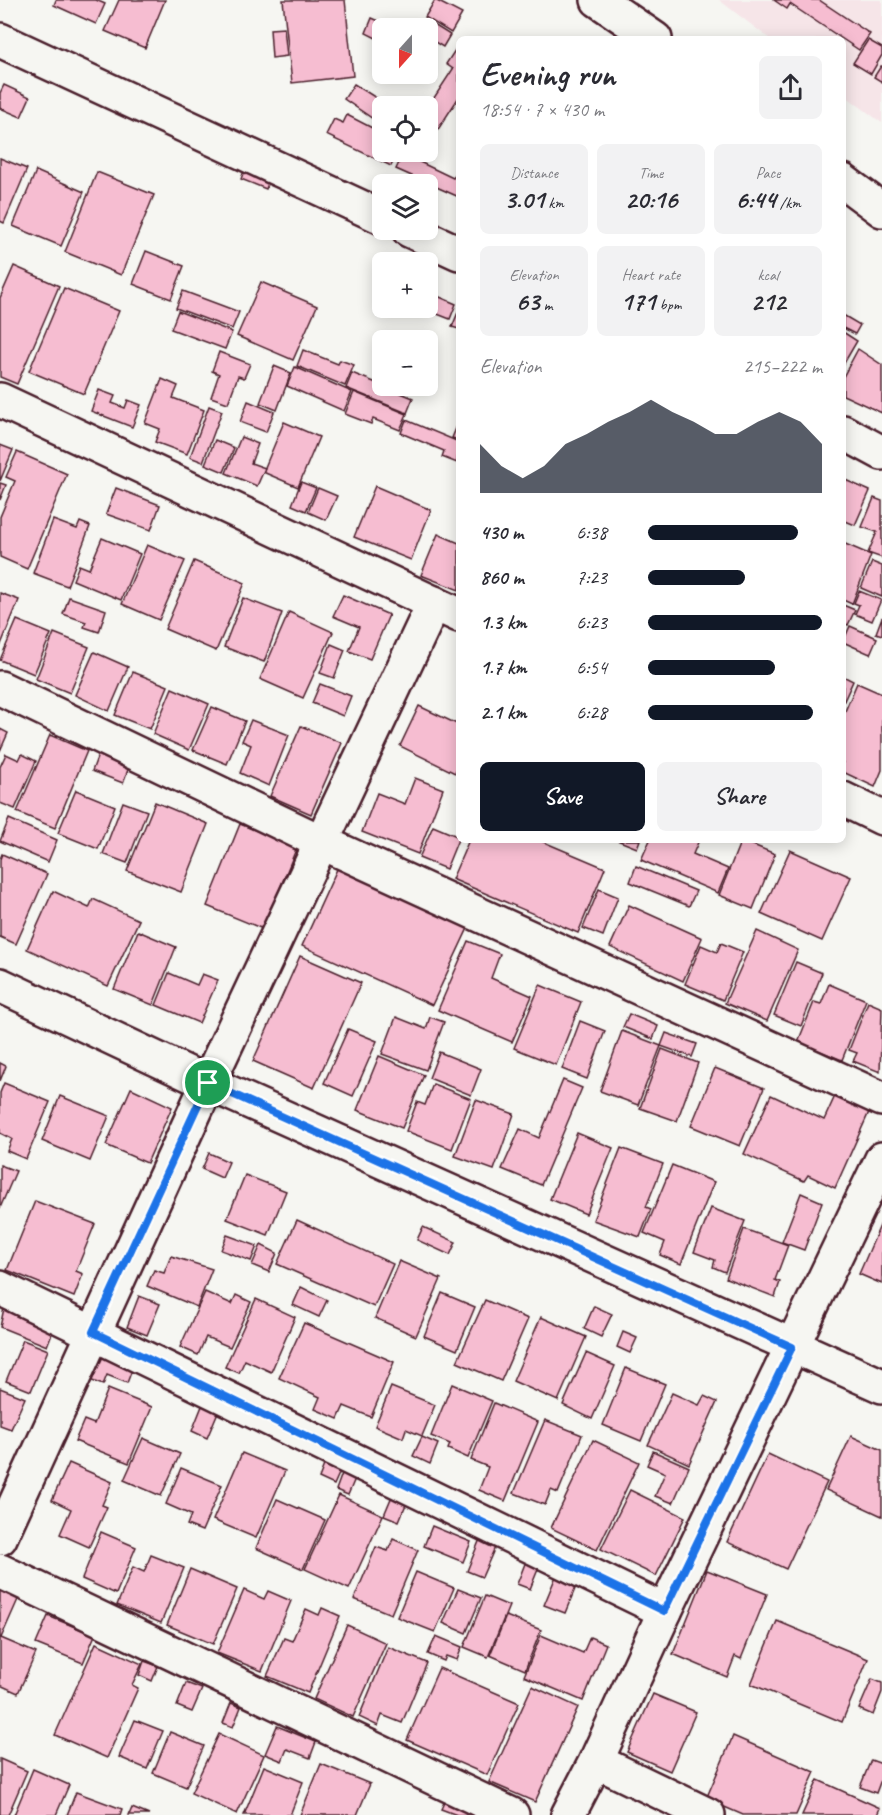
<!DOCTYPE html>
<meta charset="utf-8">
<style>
body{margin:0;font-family:Caveat,sans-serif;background:#f2f2f3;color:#2b2b33;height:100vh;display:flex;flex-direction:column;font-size:22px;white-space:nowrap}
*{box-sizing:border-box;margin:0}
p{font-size:20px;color:#7c7c81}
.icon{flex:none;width:33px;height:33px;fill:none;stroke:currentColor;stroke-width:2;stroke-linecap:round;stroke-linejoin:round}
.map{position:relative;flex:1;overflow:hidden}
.sheet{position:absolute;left:456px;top:36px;width:390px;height:807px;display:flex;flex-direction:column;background:#fff;border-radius:9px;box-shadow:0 3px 15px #0003}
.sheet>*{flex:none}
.needle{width:39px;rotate:201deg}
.controls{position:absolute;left:372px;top:18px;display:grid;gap:12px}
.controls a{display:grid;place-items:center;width:66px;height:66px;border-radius:9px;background:#fff;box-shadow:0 3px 15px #0003;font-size:30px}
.pin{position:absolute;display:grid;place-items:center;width:51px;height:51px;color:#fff;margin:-26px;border:3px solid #fff;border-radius:50%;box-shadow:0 2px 6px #0007}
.round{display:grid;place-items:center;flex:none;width:63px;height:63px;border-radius:9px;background:#f2f2f3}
.summary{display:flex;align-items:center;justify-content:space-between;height:102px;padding:0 24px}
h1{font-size:33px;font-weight:800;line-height:45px}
.figures{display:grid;grid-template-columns:repeat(3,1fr);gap:9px;height:102px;padding:6px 24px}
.figures div{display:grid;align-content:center;border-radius:9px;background:#f2f2f3;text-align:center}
.figures b{font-size:26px;font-weight:800}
.figures small{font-size:16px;font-weight:400}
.figures p{font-size:16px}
.chart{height:168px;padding:12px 24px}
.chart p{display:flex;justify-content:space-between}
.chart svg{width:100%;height:108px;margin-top:6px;fill:#111827;opacity:.7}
.action{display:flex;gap:12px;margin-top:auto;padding:12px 24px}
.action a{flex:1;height:69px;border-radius:9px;background:#111827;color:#fff;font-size:24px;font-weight:800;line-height:69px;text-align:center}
.action a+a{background:#f2f2f3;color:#2b2b33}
ul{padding:0 24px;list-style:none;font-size:20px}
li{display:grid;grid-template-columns:96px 72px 1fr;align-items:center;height:45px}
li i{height:15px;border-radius:8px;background:#111827}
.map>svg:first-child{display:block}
</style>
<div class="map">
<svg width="882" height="1815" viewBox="0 0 882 1815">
<rect width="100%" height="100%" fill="#f6f6f2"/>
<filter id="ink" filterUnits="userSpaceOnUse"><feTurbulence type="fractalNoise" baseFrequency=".0167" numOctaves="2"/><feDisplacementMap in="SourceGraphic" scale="12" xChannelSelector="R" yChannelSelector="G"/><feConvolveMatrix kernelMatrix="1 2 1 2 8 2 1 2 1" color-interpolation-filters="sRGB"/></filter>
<g filter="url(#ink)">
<!-- built -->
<polygon fill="#f6e5e8" points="719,0 882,0 882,123 843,94 843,39 770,39"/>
<!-- building -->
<g fill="#f6bdd1" stroke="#4a1f2b" stroke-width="1.5">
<polygon points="56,0 96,0 105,4 96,24 54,5"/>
<polygon points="119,0 165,0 145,48 105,31"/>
<polygon points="283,0 345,0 353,76 292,83"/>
<polygon points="435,0 462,14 451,33 425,17"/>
<polygon points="774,0 819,0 870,34 859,50 790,4 787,9"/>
<polygon points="372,18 395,28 382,28 382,41 366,33"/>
<polygon points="434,25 450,35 443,47 428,38"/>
<polygon points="284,28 287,56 272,58 270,29"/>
<polygon points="868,40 882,48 882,55 871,74 853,63"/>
<polygon points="459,44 459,97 428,145 428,107 453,69 446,64"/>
<polygon points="881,66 882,66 882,82 874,77"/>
<polygon points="354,84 389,106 382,106 382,125 344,99"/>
<polygon points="4,85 30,97 21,117 0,108 0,93"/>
<polygon points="347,115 382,133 382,152 398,152 391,166 326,135 334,119 343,123"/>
<polygon points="403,154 453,178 459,171 459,197 396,169"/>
<polygon points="0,158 27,169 4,223 0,221"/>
<polygon points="245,168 270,178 266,189 241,179"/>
<polygon points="36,171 84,192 61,246 13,226"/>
<polygon points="97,172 154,195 121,275 65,252"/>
<polygon points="146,251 184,266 171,299 133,284"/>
<polygon points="14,266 59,286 17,384 0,377 0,298"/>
<polygon points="261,282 317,306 293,360 237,336"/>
<polygon points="64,288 119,311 84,394 29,371"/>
<polygon points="183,291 239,312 232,329 176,308"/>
<polygon points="428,292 456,304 450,319 422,308 428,308"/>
<polygon points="459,310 459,329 452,327"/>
<polygon points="178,311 232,332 225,349 171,329"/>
<polygon points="843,315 860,325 855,334 843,328"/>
<polygon points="843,332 857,341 843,365"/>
<polygon points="858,349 882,365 882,413 843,395 843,377"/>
<polygon points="303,350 338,364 340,360 354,365 345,386 297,366"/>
<polygon points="219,352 250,364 244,378 238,376 228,403 211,397 219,374 212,371"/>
<polygon points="274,366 291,373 277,410 260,403"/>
<polygon points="295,367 352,392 344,411 287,386"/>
<polygon points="352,373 413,398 407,413 346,388"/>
<polygon points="162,379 178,386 173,398 204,410 187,454 155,442 160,429 145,423"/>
<polygon points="99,390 115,396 112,403 125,408 128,400 141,405 132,427 91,411"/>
<polygon points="354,392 407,414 400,430 373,419 371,424 345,414"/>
<polygon points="248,401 274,412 266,432 240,422"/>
<polygon points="209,406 222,411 203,462 190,457"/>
<polygon points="406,420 459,442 457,463 442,457 444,451 401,433"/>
<polygon points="459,421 459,440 452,438"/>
<polygon points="284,422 319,437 298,487 263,472"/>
<polygon points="241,437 258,444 251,463 265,468 257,486 226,473"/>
<polygon points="215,440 234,448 224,472 205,464"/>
<polygon points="0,445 13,450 0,481"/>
<polygon points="17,452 67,474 27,569 0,557 0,517 15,481 6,477"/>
<polygon points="843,479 870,491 855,525 843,520"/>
<polygon points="301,482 316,488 306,511 292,505"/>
<polygon points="0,483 6,485 0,500"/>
<polygon points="375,486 431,510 411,560 354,537"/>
<polygon points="116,488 160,505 151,530 106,514"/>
<polygon points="318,488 337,496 326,520 308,512"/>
<polygon points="874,498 882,501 882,558 868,553 877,532 862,527"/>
<polygon points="53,520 77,529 80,522 90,526 67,586 33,573"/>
<polygon points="438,534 459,543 459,590 421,575"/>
<polygon points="102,538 140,554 121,600 73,580 79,565 89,569"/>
<polygon points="843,543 871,555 852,604 843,600"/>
<polygon points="147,545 185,561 159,620 122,604"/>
<polygon points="194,561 245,583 216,651 165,629"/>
<polygon points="872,562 882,566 882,597 861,588"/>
<polygon points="859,591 881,600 872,621 855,614 859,605 854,603"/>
<polygon points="0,593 19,600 0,647"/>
<polygon points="343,595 389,615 370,659 349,651 359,627 333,616"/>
<polygon points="69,597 106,610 99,632 84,627 86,622 63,614"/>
<polygon points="243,598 282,613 264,662 224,647"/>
<polygon points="843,605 855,610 848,625 843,623"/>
<polygon points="289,612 333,632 303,698 260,679"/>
<polygon points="882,617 882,635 876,633"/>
<polygon points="17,620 51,634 34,674 0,660"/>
<polygon points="850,626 877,638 870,654 843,642"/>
<polygon points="54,633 89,647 70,693 36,679"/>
<polygon points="331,644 345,650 334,678 320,673"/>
<polygon points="94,652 128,667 109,711 75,695"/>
<polygon points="133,672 168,686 150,729 115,715"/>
<polygon points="843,676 853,681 843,703"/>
<polygon points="857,683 882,694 882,770 875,787 843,772 843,716"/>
<polygon points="320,684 351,696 343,716 312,703"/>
<polygon points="172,688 209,704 189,750 153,734"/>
<polygon points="419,706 459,725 459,765 455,773 400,746"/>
<polygon points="212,707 245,721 227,764 193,750"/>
<polygon points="251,720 289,735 269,786 240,773 251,745 242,741"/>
<polygon points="301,726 342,743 311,814 270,796"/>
<polygon points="0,729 8,733 0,751"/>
<polygon points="50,735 87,751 55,828 17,812"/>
<polygon points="6,754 19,760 22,754 36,761 15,809 0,803 0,767"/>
<polygon points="98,755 129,767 123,783 92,771"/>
<polygon points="415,778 443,789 418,854 362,832 377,793 405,804"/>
<polygon points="76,790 115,806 98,849 58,833"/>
<polygon points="123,802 147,811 127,863 103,854"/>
<polygon points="155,802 208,824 181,892 127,871"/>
<polygon points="9,819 57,840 48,862 0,841"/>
<polygon points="240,824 297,847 263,929 207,906"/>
<polygon points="433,826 459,837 446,869 419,858"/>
<polygon points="469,840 539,840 605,868 578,933 452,879"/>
<polygon points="617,840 640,840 637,848"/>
<polygon points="650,840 699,840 693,854 728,869 718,893 641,860"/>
<polygon points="741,840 775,854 753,909 719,895"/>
<polygon points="790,850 851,877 822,941 761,914"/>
<polygon points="2,854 47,874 16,944 0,937 0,859"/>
<polygon points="636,866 696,891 689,906 630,882"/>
<polygon points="338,867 469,926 432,1005 302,946"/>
<polygon points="599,889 618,897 603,936 583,928"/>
<polygon points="53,891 89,908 93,899 139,920 108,986 27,949"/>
<polygon points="629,905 702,938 683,981 610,947"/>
<polygon points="138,931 176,947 153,1005 114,989"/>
<polygon points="757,931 798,950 767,1021 725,1003"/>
<polygon points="468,941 500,954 491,978 532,996 512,1042 438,1010"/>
<polygon points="721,943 743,952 723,1000 685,984 701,945 717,952"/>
<polygon points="300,956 361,983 314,1088 253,1061"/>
<polygon points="796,962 822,973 801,1026 774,1015"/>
<polygon points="169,973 197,985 202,974 218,980 199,1023 156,1005"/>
<polygon points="829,984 866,1000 842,1060 798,1042 814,1002 821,1004"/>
<polygon points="540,985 581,1002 556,1065 514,1048"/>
<polygon points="868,1002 882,1008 880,1072 853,1061 857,1053 849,1050"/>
<polygon points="629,1014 658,1026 653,1039 623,1027"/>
<polygon points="396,1017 426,1029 430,1017 444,1022 426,1070 382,1054"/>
<polygon points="580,1021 605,1031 587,1079 562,1069"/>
<polygon points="348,1029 377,1041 353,1096 324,1083"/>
<polygon points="622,1031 661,1046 638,1105 600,1091"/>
<polygon points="666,1033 697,1044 692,1057 661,1046"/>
<polygon points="662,1049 698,1063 677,1121 640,1108"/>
<polygon points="439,1052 481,1069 471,1095 429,1078"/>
<polygon points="379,1056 424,1075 402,1128 357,1110"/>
<polygon points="0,1063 6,1066 0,1081"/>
<polygon points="715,1068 764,1088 740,1146 691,1126"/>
<polygon points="563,1080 582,1088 541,1185 502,1169 520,1129 539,1138"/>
<polygon points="4,1083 50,1102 26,1159 7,1151 12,1139 0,1133 0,1093"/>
<polygon points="433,1084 471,1099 452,1149 406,1131 417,1102 425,1105"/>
<polygon points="131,1088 172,1107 147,1163 106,1145"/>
<polygon points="771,1095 824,1120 835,1096 869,1112 835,1188 808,1175 804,1181 744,1154"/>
<polygon points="60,1096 109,1116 90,1161 42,1141"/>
<polygon points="476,1100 514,1114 494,1170 455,1156"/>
<polygon points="577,1133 613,1148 586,1214 550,1199"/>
<polygon points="621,1148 663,1164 646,1207 651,1209 640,1237 593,1220"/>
<polygon points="209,1153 229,1162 222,1178 202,1169"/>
<polygon points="0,1165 16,1171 0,1208"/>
<polygon points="672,1165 714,1182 681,1264 660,1255 665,1242 644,1233"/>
<polygon points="245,1175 286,1191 268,1235 227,1219"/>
<polygon points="801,1193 822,1202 804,1250 782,1242"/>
<polygon points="35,1201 95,1224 76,1271 83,1274 74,1297 7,1270"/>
<polygon points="711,1208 745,1221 725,1272 713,1267 715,1260 694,1252"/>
<polygon points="297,1220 393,1264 374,1307 277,1264"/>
<polygon points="882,1221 882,1284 859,1274"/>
<polygon points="423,1227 456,1242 450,1255 417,1240"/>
<polygon points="744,1229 788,1245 775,1280 780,1282 775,1297 726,1278"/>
<polygon points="227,1235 257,1246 251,1261 221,1250"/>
<polygon points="261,1245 277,1253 269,1272 252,1265"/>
<polygon points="171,1256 212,1269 197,1307 147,1286 154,1270 164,1273"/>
<polygon points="399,1261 441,1279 416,1336 375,1318"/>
<polygon points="301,1287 327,1300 319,1317 293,1305"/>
<polygon points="205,1292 232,1304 236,1295 251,1302 230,1347 206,1337 198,1355 180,1347"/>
<polygon points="442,1293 475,1307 457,1350 424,1336"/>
<polygon points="139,1296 160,1304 147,1335 127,1327"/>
<polygon points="256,1299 295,1317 271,1372 245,1360 239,1373 225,1367"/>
<polygon points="485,1300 528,1319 501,1381 457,1362"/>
<polygon points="594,1306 612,1314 601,1337 584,1329"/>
<polygon points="4,1308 54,1328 47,1346 0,1327"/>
<polygon points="541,1317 586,1337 558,1401 513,1381"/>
<polygon points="304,1323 394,1362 371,1417 344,1406 338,1419 315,1409 320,1397 279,1378"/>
<polygon points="623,1332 637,1338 630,1353 617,1347"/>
<polygon points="23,1340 48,1350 31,1391 6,1381"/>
<polygon points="100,1348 135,1362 127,1383 107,1375 103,1385 87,1379"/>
<polygon points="586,1353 615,1366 592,1419 563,1405"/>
<polygon points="626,1368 665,1384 641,1441 603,1425"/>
<polygon points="452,1384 492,1401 468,1458 448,1449 450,1444 431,1436"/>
<polygon points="391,1387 435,1405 422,1436 406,1429 403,1438 375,1426"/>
<polygon points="0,1388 25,1398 11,1429 0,1425"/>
<polygon points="108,1389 152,1407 129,1463 75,1441 84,1420 94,1424"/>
<polygon points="672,1393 699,1405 704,1396 717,1402 689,1464 648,1445"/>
<polygon points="494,1403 538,1422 505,1501 479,1490 488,1467 471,1460"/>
<polygon points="202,1406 218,1412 207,1438 192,1431"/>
<polygon points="545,1420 582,1435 558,1493 551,1490 545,1505 514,1493"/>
<polygon points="851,1436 882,1450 882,1516 826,1490"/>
<polygon points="422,1437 438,1444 430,1464 413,1456"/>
<polygon points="143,1438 180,1454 161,1496 124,1480"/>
<polygon points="593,1440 639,1462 597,1550 551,1528"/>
<polygon points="653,1451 689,1467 673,1503 655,1496 665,1473 647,1465"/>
<polygon points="242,1453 285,1471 256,1538 213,1520"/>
<polygon points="768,1454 827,1482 786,1569 727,1542"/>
<polygon points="326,1460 342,1467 334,1485 319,1478"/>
<polygon points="69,1463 112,1482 102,1505 107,1507 89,1547 60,1534 71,1509 52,1500"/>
<polygon points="181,1468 222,1485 202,1531 187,1525 191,1515 166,1504"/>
<polygon points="344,1468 357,1474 348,1495 336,1490"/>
<polygon points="630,1490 685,1517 656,1576 601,1549"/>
<polygon points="339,1495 383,1515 349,1589 305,1569"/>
<polygon points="392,1496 407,1502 399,1521 384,1515"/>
<polygon points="277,1499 325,1520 303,1569 256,1548"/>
<polygon points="432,1526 471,1542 463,1562 424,1546"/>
<polygon points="101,1532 136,1547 116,1594 82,1579"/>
<polygon points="393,1539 418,1550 391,1614 354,1599 376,1547 388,1551"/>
<polygon points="480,1539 496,1545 482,1577 467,1571"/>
<polygon points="151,1555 184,1568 161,1623 117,1605 133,1567 144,1572"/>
<polygon points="526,1561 539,1567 530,1589 517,1584"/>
<polygon points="190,1569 237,1589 213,1644 167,1625"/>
<polygon points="559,1569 580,1577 565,1613 544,1605"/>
<polygon points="707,1570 767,1594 741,1659 735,1656 727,1677 673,1654"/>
<polygon points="416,1572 454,1588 435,1632 397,1617"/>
<polygon points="0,1586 20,1595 1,1638 36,1653 18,1693 0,1685"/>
<polygon points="458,1589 481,1598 466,1633 443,1623"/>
<polygon points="244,1590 264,1599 268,1591 291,1601 262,1671 217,1653"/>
<polygon points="485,1596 509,1606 488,1657 464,1647"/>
<polygon points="322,1608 340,1616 308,1693 267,1676 284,1638 292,1641 306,1609 319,1615"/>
<polygon points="48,1616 95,1635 83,1663 36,1644"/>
<polygon points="506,1616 541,1630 525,1670 490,1655"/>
<polygon points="777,1621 868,1659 842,1722 751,1684"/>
<polygon points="347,1625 386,1643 353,1717 314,1699"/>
<polygon points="541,1635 583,1653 590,1637 606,1644 583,1701 524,1676"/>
<polygon points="436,1636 462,1647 457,1660 446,1656 444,1661 428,1654"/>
<polygon points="96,1643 142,1664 132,1685 138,1688 107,1758 55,1735"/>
<polygon points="388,1647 427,1663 402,1723 382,1715 378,1726 359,1717"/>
<polygon points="144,1661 158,1666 152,1681 139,1675"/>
<polygon points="439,1668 519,1703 487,1775 407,1740"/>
<polygon points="872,1679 882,1683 882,1692 873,1715 859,1709"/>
<polygon points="186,1683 202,1689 192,1712 177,1706"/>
<polygon points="532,1686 578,1707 535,1802 489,1782"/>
<polygon points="653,1694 696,1712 670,1771 627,1752"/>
<polygon points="231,1703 241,1707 233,1727 223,1723"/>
<polygon points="135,1720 163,1731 147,1769 119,1757"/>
<polygon points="277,1726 316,1742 310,1758 287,1749 282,1761 265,1754"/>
<polygon points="170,1732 204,1746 186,1787 153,1773"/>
<polygon points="219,1734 264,1755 237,1814 191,1793"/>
<polygon points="733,1736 815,1772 796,1815 743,1815 706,1799"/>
<polygon points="0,1759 27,1771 8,1815 0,1815"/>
<polygon points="871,1760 882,1764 882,1777 876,1793 860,1787"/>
<polygon points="321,1764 370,1784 357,1815 300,1815"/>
<polygon points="264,1766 303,1782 290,1815 244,1815"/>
<polygon points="33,1769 69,1785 56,1815 14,1815"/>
<polygon points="818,1780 880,1808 877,1815 802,1815"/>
<polygon points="76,1792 122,1809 120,1815 67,1815"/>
<polygon points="447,1796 471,1806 467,1815 457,1815 441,1809"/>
<polygon points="132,1808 149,1815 129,1815"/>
</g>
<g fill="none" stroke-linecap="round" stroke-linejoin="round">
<defs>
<g id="minor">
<polyline points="0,40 382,217"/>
<polyline points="409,230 459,253"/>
<polyline points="0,400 459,615"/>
<polyline points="843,432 882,453"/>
<polyline points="0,688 321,842 882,1099"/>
<polyline points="843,799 882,818"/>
<polyline points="0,985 208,1083 882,1386"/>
<polyline points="0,1288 665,1611"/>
<polyline points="0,1538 208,1083 434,603"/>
<polyline points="0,1571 512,1815"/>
<polyline points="596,1761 708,1815"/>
<polyline points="568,1815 596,1761 665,1611 882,1159"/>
</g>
<g id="primary">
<polyline points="598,0 655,39"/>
<polyline points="843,181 882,210"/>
</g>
</defs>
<!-- minor casing -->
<use href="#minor" stroke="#4a1f2b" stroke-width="38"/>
<!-- primary casing -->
<use href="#primary" stroke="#4a1f2b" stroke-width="38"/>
<!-- minor -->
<use href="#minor" stroke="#f6f6f2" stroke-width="33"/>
<!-- primary -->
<use href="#primary" stroke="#f6f6f2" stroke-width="33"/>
</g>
</g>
<g fill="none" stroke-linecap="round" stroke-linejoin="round" filter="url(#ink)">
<defs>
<polygon id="route" points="208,1083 792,1347 664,1611 93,1332"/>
</defs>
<!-- route casing -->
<use href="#route" stroke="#fff" stroke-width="12"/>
<!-- route -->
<use href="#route" stroke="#1a73e8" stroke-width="8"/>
</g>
</svg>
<div class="controls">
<a><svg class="needle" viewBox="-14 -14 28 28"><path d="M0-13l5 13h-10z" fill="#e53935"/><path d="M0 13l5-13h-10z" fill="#7c7c81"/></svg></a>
<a><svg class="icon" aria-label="locate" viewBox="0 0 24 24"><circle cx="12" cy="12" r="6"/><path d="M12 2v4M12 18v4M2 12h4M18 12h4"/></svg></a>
<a><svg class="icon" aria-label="layers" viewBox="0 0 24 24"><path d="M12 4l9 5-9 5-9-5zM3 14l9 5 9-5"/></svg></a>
<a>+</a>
<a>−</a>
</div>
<div class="pin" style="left:208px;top:1083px;background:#1e9e55"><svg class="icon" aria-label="arrive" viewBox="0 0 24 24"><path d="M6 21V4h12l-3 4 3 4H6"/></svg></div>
<section class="sheet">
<div class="summary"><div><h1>Evening run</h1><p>18:54 · 7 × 430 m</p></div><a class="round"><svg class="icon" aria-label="share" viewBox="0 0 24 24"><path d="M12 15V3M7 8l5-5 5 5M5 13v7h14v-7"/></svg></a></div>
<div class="figures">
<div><p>Distance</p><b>3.01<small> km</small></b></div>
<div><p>Time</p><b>20:16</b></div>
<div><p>Pace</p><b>6:44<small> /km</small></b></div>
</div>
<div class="figures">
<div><p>Elevation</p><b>63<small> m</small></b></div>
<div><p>Heart rate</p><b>171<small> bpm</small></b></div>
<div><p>kcal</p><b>212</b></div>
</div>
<div class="chart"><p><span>Elevation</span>215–222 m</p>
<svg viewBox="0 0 160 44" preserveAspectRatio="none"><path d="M0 44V24L10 33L20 38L30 33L40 24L50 20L60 15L70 11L80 6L90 11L100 15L110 20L120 20L130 15L140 11L150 15L160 24V44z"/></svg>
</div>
<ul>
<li><b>430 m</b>6:38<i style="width:86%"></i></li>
<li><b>860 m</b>7:23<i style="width:56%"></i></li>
<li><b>1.3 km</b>6:23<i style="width:100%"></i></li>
<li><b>1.7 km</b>6:54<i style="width:73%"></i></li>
<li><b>2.1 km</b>6:28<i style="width:95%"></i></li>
</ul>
<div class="action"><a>Save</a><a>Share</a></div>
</section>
</div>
